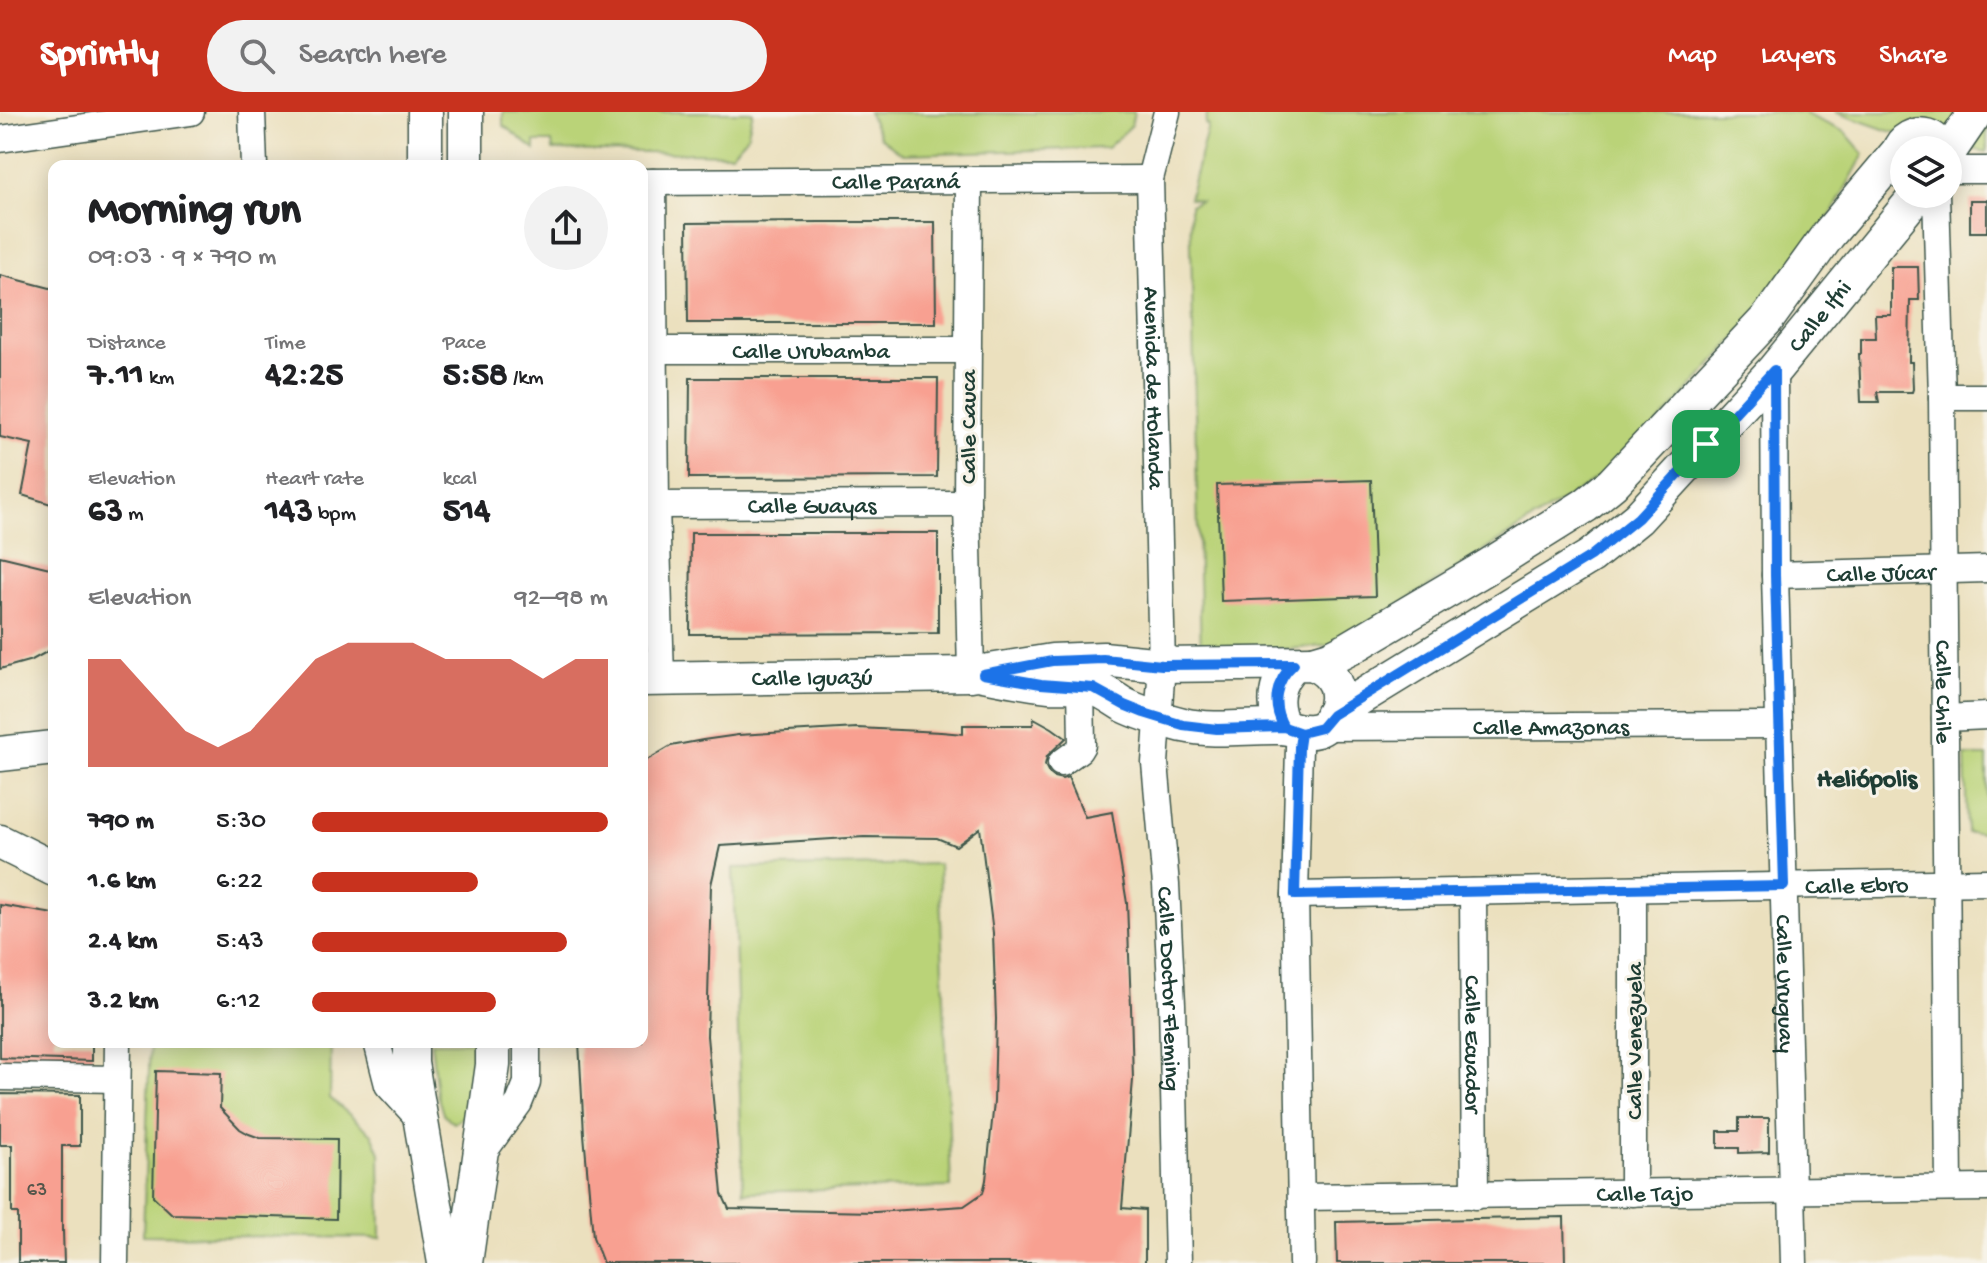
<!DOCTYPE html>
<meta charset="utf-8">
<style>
body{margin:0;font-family:"Gochi Hand",sans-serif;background:#f2f2f2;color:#202124;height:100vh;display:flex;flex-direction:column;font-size:30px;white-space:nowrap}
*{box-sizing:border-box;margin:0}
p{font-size:26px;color:#757577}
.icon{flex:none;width:44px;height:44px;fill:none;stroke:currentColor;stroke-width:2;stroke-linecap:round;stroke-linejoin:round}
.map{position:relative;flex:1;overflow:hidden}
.details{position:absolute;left:48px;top:48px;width:600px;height:888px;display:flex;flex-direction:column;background:#fff;border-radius:16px;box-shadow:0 4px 20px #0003}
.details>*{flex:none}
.controls{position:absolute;left:1890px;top:24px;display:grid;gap:16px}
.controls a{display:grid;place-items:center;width:72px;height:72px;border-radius:50%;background:#fff;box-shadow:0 4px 20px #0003;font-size:40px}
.pin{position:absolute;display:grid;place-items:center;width:68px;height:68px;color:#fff;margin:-34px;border-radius:16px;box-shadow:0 4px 12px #0006}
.round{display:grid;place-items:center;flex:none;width:84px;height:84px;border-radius:42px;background:#f2f2f2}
.summary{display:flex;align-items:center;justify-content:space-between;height:136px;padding:0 40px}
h1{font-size:44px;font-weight:700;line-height:60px}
.figures{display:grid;grid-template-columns:repeat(3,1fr);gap:12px;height:136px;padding:8px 40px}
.figures div{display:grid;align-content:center}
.figures b{font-size:34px;font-weight:700}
.figures small{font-size:22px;font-weight:400}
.figures p{font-size:22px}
.chart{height:224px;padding:16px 40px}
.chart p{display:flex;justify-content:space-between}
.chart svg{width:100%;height:144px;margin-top:8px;fill:#c8321e;opacity:.7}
ul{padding:0 40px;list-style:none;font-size:26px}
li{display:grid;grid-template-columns:128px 96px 1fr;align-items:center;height:60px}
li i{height:20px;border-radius:10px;background:#c8321e}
header{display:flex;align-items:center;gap:48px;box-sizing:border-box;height:112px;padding:0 40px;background:#c8321e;color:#fff}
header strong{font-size:38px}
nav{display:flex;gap:44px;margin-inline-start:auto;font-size:28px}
.search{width:560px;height:72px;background:#f2f2f2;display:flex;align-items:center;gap:20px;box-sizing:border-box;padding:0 28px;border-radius:44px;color:#757577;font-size:30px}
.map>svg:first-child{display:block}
</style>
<header>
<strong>Sprintly</strong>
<div class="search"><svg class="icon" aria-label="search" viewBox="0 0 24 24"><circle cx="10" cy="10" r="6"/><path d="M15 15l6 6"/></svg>Search here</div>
<nav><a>Map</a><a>Layers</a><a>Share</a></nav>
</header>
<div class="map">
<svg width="1987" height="1151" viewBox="0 0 1987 1151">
<rect width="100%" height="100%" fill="#f7f3e8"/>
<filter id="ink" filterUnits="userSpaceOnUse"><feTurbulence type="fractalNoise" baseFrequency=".0125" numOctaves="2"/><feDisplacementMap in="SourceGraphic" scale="16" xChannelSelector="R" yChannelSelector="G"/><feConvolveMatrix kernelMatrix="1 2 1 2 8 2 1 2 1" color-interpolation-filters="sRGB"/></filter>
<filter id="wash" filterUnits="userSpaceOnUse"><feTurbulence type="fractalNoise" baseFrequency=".006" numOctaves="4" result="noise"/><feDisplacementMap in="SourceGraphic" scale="32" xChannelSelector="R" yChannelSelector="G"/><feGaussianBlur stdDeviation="1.8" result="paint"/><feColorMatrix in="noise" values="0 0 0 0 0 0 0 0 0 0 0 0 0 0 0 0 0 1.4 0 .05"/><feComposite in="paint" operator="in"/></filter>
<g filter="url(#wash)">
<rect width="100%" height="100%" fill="#ebe0be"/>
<!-- green -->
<g fill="#bad378" stroke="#6c8856" stroke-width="2">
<polygon points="503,0 753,0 747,25 731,42 553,38 552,30 535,30 535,38 503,13"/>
<polygon points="868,0 1034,2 1035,0 1134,0 1131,14 1107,36 903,42 880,25"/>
<polygon points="1208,0 1801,0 1845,20 1864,42 1831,103 1758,202 1623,350 1337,533 1201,544 1190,93 1200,89 1189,86 1208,14 1205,12"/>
<polygon points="1835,0 1987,0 1987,40 1889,19"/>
<polygon points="1965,644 1987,644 1987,721 1967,721"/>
<polygon points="939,752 951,1075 743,1080 733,756"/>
<polygon points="150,930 331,930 330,986 372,1022 380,1041 381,1126 143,1123"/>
<polygon points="431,930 478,930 478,946 469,1001 454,1011 443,1002 437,982"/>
</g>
<g id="blocks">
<!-- building -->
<g fill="#f8a091" fill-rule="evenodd">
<rect x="1970" y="88" width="17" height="32"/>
<polygon points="821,110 935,110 936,211 688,211 687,111"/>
<polygon points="1891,155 1918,155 1919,188 1910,188 1909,250 1912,250 1913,277 1912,280 1877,280 1879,290 1861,290 1859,242 1861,242 1861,226 1876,226 1875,203 1891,203"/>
<polygon points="0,163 54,177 54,393 22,383 32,332 0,325"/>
<polygon points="690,266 938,266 937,365 689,366"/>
<polygon points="1371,368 1375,484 1221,489 1217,373"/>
<polygon points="691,421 938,421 938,521 690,522"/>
<polygon points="0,444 54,457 54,536 32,548 0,557"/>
<path d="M1034,606l18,10 14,10 -19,18 -2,9 4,8 5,4 8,2 6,-2 17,40 27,-5 15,91 4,104 2,73 -11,128 23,2v53h-542l-10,-26 -9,-103 -5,-92h63v-279l29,-17 32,-6 35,-5 119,-7 84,4 22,2v-9h70zM980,716l13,105 3,86 -2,83 -8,78 -3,13 -19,13 -89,6 -146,-3 -7,-15 -15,-158 4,-151 9,-39 144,-9 73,1 19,8z"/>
<polygon points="0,793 54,802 54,930 92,930 92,949 0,946"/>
<polygon points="156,959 221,961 220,996 240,1017 249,1022 260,1026 337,1027 336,1107 172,1102 153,1084"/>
<polygon points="0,982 80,983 80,1034 62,1034 62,1119 63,1119 64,1151 18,1151 18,1101 12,1101 12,1033 0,1033"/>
<polygon points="1739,1006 1769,1006 1769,1040 1739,1041 1739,1036 1718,1036 1718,1019 1739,1019"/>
<polygon points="1564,1105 1565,1151 1337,1151 1336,1110"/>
</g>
</g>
</g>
<g filter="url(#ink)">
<use href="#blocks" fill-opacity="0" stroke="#3e5549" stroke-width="2"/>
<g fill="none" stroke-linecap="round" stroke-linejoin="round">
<defs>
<g id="minor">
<polyline points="252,0 254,54"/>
<path id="s1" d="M1167,0l-17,67 12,486 -7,98 11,122 6,119 6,259"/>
<polyline points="0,27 191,0"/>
<polyline points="1948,58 1987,58"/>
<polyline points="969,68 967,392 971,562"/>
<path id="s2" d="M642,70l508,-3"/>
<polyline points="653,70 656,393 661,566"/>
<path id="s3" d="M1936,82l6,203 7,791"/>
<path id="s4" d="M655,238h313"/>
<path id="s5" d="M1774,258l1,205 19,688"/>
<polyline points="1942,285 1987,285"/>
<path id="s6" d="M656,393l311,-1"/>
<path id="s7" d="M1775,463l212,-6"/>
<polyline points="1945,606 1987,604"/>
<path id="s8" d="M1323,615l456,-2"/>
<polyline points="1301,621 1299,635 1295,783 1302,1151"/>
<polyline points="1061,651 1079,638 1082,633 1081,574"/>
<path id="s9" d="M1473,780l2,304"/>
<path id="s10" d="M1295,783l692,-13"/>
<polyline points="377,930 388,973 421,1009"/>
<polyline points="0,965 117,967"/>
<polyline points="482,1042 519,991 527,971 527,930"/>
<polyline points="1633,1081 1633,777"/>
<path id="s11" d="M1301,1085l686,-9"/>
<polyline points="115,1151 118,930"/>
</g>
<g id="major">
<polyline points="425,0 425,54"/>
<polyline points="466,0 466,54"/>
<polyline points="1948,41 1976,0"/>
<path d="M1902,60c-17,-30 24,-53 40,-22"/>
<polyline points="1313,551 1330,546 1350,536 1487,455 1586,393 1612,372 1768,206 1828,123 1898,40"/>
<path id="s12" d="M642,567l329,-5 81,-13 51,-2 59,6 151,-2c13,7 24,16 24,32 1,13 -7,31 -20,35 -14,4 -23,-2 -36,-3 -33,-1 -66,5 -98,-2 -19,-5 -41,-11 -59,-20 -10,-6 -20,-14 -32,-18 -14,-3 -29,-1 -43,-2 -22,-2 -44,-7 -66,-11"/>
<path id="s13" d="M1332,603l259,-159 47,-38 136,-148 144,-176"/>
<path d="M1284,615c-13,-22 -9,-46 10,-63"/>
<polyline points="0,642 54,636"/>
<polyline points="0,730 54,757"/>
<polyline points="411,930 411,951 445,1151"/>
<polyline points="465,1151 493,953 493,930"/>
</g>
</defs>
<!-- minor casing -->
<use href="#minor" stroke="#3e5549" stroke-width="29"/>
<!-- major casing -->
<use href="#major" stroke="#3e5549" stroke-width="37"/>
<!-- minor -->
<use href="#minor" stroke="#fff" stroke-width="26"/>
<!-- major -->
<use href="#major" stroke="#fff" stroke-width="34"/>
</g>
</g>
<g fill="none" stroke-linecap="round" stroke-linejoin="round" filter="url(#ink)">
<defs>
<path id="route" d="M1706,332l-68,74 -47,38 -259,159 -11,13 -20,5 -17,-6 -67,2 -34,-4 -39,-12 -20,-8 -31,-17 -52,-4 -58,-10 69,-13 51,-2 59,6 132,-1c-19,17 -23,41 -10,63l17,6 -2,14 -4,148 489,-9 -9,-311 -1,-205 -68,74"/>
</defs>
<!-- route casing -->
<use href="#route" stroke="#fff" stroke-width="16"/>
<!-- route -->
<use href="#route" stroke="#1a73e8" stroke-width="10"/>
</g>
<g text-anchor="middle" stroke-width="6" stroke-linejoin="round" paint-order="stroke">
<!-- number labels -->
<g font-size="20" fill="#55564b">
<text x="37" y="1083">63</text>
</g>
<!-- street labels -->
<g font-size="24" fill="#1f3d34" stroke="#f7f3e8">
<text dy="8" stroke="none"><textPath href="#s2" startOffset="254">Calle Paraná</textPath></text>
<text dy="8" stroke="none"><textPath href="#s13" startOffset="636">Calle Ifni</textPath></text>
<text dy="8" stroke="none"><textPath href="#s4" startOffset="156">Calle Urubamba</textPath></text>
<text dy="8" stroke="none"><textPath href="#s1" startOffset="278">Avenida de Holanda</textPath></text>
<text transform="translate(967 315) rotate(-90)" y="8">Calle Cauca</text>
<text dy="8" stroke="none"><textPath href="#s6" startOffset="156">Calle Guayas</textPath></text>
<text dy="8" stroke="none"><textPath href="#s7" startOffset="106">Calle Júcar</textPath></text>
<text dy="8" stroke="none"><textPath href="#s12" startOffset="170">Calle Iguazú</textPath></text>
<text dy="8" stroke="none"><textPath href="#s3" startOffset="498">Calle Chile</textPath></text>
<text dy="8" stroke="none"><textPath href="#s8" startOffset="228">Calle Amazonas</textPath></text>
<text dy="8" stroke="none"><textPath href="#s10" startOffset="562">Calle Ebro</textPath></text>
<text dy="8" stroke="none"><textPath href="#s5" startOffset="614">Calle Uruguay</textPath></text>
<text dy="8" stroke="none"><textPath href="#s1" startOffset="880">Calle Doctor Fleming</textPath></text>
<text transform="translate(1633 929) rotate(-90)" y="8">Calle Venezuela</text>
<text dy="8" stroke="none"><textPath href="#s9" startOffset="152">Calle Ecuador</textPath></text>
<text dy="8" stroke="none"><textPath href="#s11" startOffset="344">Calle Tajo</textPath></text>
</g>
<!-- neighbourhood labels -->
<g font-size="26" font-weight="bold" fill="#1f3d34" stroke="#f7f3e8">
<text x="1867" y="674">Heliópolis</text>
</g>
</g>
</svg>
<div class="controls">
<a><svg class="icon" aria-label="layers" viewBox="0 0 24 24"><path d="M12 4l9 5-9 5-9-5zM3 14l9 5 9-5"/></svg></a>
</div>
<div class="pin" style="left:1706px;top:332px;background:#1e9e55"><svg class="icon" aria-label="arrive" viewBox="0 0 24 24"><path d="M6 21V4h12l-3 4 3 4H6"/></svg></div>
<section class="details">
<div class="summary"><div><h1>Morning run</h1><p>09:03 · 9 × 790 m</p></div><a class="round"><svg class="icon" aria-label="share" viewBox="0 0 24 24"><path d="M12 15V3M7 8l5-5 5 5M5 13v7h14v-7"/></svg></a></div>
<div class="figures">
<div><p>Distance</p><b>7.11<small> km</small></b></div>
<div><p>Time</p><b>42:25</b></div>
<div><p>Pace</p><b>5:58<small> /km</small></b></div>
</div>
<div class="figures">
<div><p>Elevation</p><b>63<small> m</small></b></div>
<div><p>Heart rate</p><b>143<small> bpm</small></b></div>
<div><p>kcal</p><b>514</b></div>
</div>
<div class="chart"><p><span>Elevation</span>92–98 m</p>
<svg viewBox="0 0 160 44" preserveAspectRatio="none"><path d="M0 44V11L10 11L20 22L30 33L40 38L50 33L60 22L70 11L80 6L90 6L100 6L110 11L120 11L130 11L140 17L150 11L160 11V44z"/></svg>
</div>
<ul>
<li><b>790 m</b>5:30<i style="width:100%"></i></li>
<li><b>1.6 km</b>6:22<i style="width:56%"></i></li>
<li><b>2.4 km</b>5:43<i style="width:86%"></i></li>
<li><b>3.2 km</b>6:12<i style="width:62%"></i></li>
</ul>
</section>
</div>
